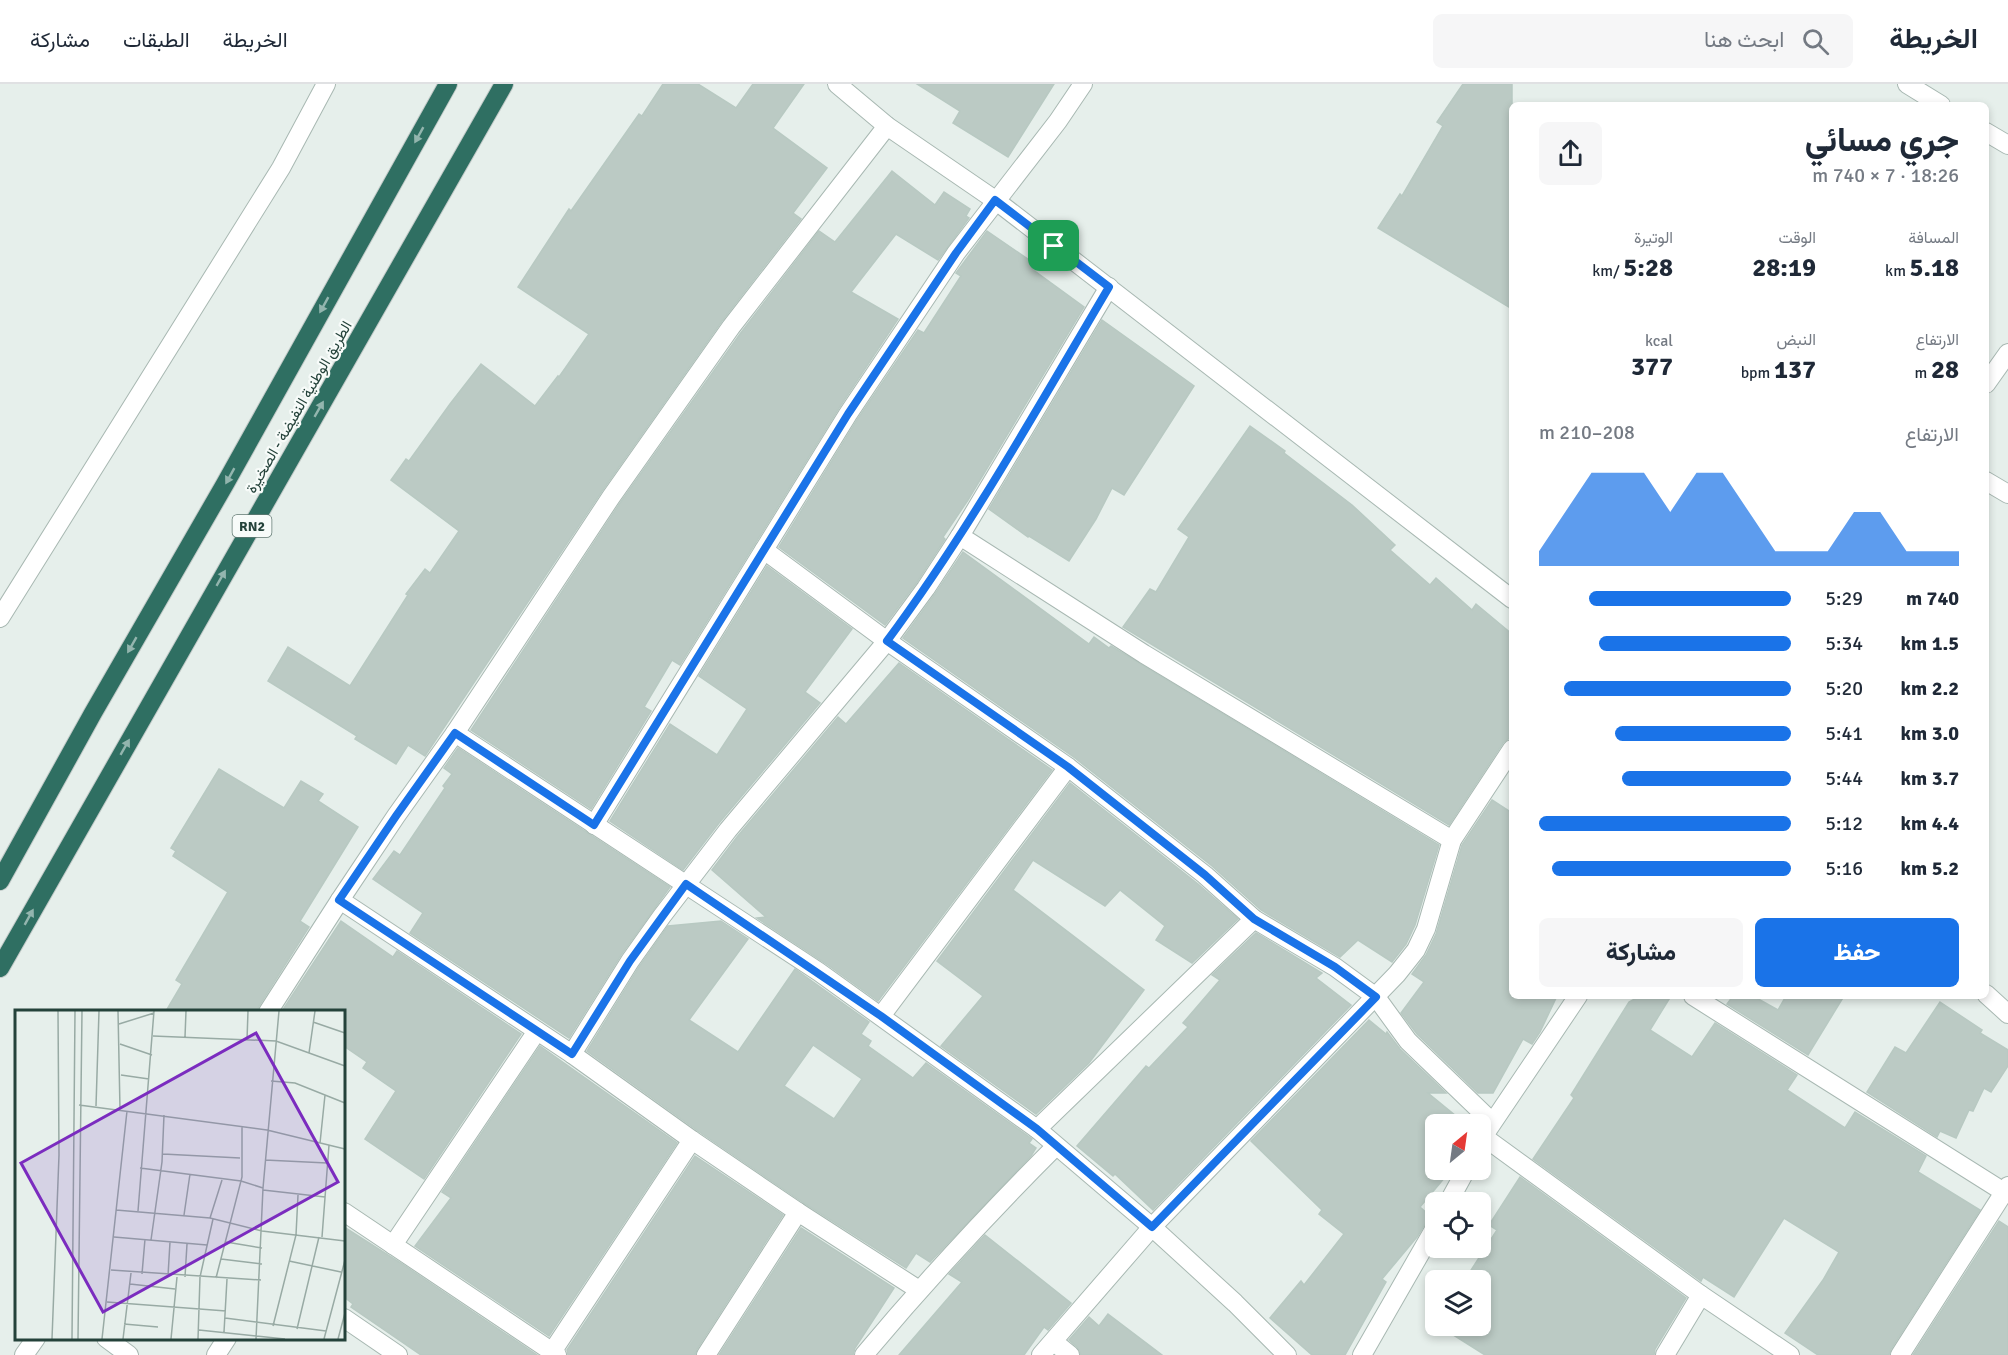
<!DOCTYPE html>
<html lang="ar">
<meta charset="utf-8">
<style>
body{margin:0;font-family:Signika,Vazirmatn,sans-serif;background:#f6f6f7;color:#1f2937;direction:rtl;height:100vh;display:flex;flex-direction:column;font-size:22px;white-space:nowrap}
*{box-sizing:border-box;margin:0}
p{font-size:20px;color:#747a83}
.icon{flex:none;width:33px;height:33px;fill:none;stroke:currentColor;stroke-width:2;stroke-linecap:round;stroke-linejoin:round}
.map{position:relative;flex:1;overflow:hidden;direction:ltr}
.side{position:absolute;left:1509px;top:18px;width:480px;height:897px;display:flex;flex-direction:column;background:#fff;border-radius:9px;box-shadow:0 3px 9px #0003;direction:rtl}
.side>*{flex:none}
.needle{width:39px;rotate:29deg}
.buttons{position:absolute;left:1425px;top:1030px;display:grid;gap:12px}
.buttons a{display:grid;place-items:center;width:66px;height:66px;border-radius:9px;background:#fff;box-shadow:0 3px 9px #0003;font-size:30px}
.pin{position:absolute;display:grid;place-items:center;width:51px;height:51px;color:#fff;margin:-26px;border-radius:12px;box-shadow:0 3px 9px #0006}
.round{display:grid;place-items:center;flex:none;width:63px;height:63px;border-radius:9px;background:#f6f6f7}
.head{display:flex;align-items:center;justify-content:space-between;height:102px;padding:0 30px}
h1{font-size:33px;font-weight:800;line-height:45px}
.metrics{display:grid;grid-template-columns:repeat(3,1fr);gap:9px;height:102px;padding:6px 30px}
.metrics div{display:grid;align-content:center}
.metrics b{font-size:26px;font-weight:800}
.metrics small{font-size:16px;font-weight:400}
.metrics p{font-size:16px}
.chart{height:168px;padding:12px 30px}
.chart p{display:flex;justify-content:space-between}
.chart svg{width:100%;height:108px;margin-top:6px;fill:#1a73e8;opacity:.7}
.button{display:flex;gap:12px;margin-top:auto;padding:12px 30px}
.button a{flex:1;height:69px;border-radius:9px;background:#1a73e8;color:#fff;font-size:24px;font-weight:800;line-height:69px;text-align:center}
.button a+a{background:#f6f6f7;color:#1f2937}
ul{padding:0 30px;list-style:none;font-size:20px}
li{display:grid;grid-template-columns:96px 72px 1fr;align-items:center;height:45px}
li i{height:15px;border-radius:8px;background:#1a73e8}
header{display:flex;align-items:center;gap:36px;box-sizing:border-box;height:84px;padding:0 30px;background:#fff;border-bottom:2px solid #e0e1e3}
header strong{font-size:28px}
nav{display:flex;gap:33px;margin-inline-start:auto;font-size:21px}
.search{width:420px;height:54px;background:#f6f6f7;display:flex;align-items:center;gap:15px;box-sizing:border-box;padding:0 21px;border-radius:9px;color:#747a83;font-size:22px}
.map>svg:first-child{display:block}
</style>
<header>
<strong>الخريطة</strong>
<div class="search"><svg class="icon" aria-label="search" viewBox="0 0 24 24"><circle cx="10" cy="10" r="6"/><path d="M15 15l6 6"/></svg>ابحث هنا</div>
<nav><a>الخريطة</a><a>الطبقات</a><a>مشاركة</a></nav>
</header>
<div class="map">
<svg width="2008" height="1271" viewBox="0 0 2008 1271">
<rect width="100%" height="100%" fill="#e6efeb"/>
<!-- building -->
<g fill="#bbcac4" stroke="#b8c9c2" stroke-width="1.5" fill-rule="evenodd">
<polygon points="663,0 698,0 736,24 753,0 804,0 773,44 827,84 793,129 801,135 722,237 602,407 425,672 408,661 396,680 355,655 357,652 268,597 288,563 350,602 408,511 406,510 425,485 430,489 459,447 391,396 406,375 409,377 450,320 481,280 535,322 558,292 559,293 589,250 518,203 569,125 571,127 639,30 642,32"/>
<polygon points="917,0 1054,0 1008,73 953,39 960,27"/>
<polygon points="1463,0 1512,0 1512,225 1378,144 1400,110 1402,112 1443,42 1437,38"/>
<polygon points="892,87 935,121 944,108 970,125 966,132 969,134 938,176 896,150 851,208 898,235 839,324 680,581 672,576 644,623 651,627 591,725 471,646 620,419 740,250 819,147 835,158"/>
<polygon points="987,147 1035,180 1032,185 1084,223 968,416 943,453 945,455 917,498 885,541 779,463 857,336 918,246 924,249 961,192 956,189"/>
<polygon points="1102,236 1194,302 1124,411 1112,404 1096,435 1069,477 1029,452 1028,453 989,425"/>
<polygon points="1250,342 1285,367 1284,369 1352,421 1395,461 1390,466 1430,501 1436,494 1472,526 1476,520 1512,550 1512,652 1503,659 1449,741 1123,543 1150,505 1156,508 1189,453 1178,445"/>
<polygon points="963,468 1089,560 1094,553 1109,564 1111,562 1439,761 1415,841 1406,860 1392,878 1358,856 1340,873 1261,826 1212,782 1075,674 903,554 935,510"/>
<polygon points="767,482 852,545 805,608 820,619 719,739 683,786 610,737 670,640 717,671 747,625 699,592"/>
<polygon points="899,579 1052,686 878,917 825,879 757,834 766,833 712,786 737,753 838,633 846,640"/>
<polygon points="458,664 670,803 621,871 569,954 410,849 423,829 373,795 394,767 400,771 445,704 443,702 452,690 444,684"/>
<polygon points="219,685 284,724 301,697 323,710 318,717 358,743 300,837 309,843 259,922 257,927 166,927 182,900 176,896 228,808 173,772 176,767 171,764"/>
<polygon points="1070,699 1198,800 1238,835 1192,879 1156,856 1165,842 1120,806 1105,822 1033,776 1013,806 1144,906 1089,979 1036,1030 941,962 983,912 937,877"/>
<polygon points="1492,716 1512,729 1512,912 1557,912 1540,948 1532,960 1523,955 1493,1009 1478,1009 1417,950 1401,929 1424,898 1412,890 1426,871 1436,850 1462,761"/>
<polygon points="341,837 393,873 397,867 521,950 424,1095 365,1055 396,1007 363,984 367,978 344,962 344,927 282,927"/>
<path d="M721,837l27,18 -59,81 49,32 57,-83 74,53 -8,12 10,7 -3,5 45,32 13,-15 106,76 -3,4 7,5 -5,8 -101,106 -14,-9 -10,15 -102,-65 -106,-72 -111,-80 52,-84 29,-41zM813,961l49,34 -28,40 -50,-33z"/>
<polygon points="1256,849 1322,889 1316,894 1351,921 1153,1126 1115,1090 1113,1092 1077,1062 1146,982 1149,984 1188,943 1183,939 1220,896 1212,891"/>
<polygon points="1640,912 1671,912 1650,946 1692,973 1715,939 1797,991 1787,1006 1845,1044 1855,1028 1926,1072 1918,1088 1980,1126 1891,1265 1889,1271 1818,1271 1785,1249 1823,1196 1839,1168 1784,1134 1734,1213 1703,1193 1701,1197 1533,1075 1574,1014 1571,1011 1629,918"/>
<polygon points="1733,912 1753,912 1778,926 1786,912 1844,912 1808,971 1727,920"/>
<polygon points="1940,918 1982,946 1980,949 2008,966 2008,982 1991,1008 1984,1004 1973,1027 1969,1026 1956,1054 1940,1047 1937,1053 1867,1008 1895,963 1906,969"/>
<polygon points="1369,936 1386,950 1387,948 1400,965 1446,1009 1428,1009 1467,1041 1436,1041 1436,1086 1451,1086 1420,1123 1430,1132 1417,1153 1382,1195 1386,1198 1345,1271 1312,1271 1270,1234 1301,1197 1304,1201 1344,1150 1319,1130 1322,1126 1251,1057"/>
<polygon points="540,962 677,1059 549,1252 415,1162 451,1114 442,1108"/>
<polygon points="695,1072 783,1131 697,1265 695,1271 568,1271 567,1266"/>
<polygon points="1520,1093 1686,1214 1655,1265 1654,1271 1485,1271 1439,1242 1480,1242 1480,1197 1464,1197 1497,1146 1489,1141"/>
<polygon points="1999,1137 2008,1143 2008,1271 1913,1271"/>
<polygon points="344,1143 402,1180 537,1271 421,1271 351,1223 353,1220 344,1213"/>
<polygon points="801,1144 894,1204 855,1264 853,1271 719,1271"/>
<polygon points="985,1151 1071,1219 1048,1246 1044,1243 1024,1271 899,1271 962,1198 949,1190"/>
<polygon points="1108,1230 1162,1271 1081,1271 1077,1263 1069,1256 1089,1233 1099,1242"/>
</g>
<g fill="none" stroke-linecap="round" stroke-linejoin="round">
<defs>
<g id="minor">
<polyline points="837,0 887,42 995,116 1512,515"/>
<polyline points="1907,0 1941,21"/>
<polyline points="1986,48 2008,61"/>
<polyline points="1986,300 2008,269"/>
<polyline points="1986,397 2008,410"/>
<polyline points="960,452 1144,570 1452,756"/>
<polyline points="764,466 887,557 1068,683 1205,791 1254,835 1335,883 1376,913 1408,957 1492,1038"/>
<polyline points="0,534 281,84 326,0"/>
<polyline points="455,649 819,888 1037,1045 1152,1143 1235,1219 1287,1271"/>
<polyline points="594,741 848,330 956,169 1058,37 1083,0"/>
<polyline points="340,816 572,970 692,1056 798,1128 919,1206"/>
<polyline points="1986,910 2008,930"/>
<polyline points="1693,912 2004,1108"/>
<polyline points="268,928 340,816 396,732 455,649 611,413 731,243 887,42"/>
<polyline points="881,932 1068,683"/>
<polyline points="572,970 630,877 662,832 728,746 887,557 926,504 960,452 1109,203"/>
<polyline points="1037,1045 1254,835"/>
<polyline points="1487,1047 1578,912"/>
<polyline points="1484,1053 1701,1211 1790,1271"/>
<polyline points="1448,1119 1466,1086"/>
<polyline points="344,1128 557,1271"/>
<polyline points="393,1161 537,947"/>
<polyline points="344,1234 398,1271"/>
<polyline points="106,1254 129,1271"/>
<polyline points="1054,1258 1070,1271"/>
<polyline points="552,1268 692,1056"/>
<polyline points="24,1271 36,1254"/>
<polyline points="216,1271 227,1254"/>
<polyline points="706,1271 798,1128"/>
<path d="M864,1271c61,-73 125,-142 192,-209"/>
<polyline points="1041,1271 1152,1143 1397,890 1416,866 1426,845 1452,756 1512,665"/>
<polyline points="1362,1271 1436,1142"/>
<polyline points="1665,1271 1701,1211"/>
<polyline points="1900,1271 2008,1102"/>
</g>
<g id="highway">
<polyline points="0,797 93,629 225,400 448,0"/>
<polyline points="0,884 504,0"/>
</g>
</defs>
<!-- minor casing -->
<use href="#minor" stroke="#a8b8b2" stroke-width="20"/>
<!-- highway casing -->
<use href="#highway" stroke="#c2cac8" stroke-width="20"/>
<!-- minor -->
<use href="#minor" stroke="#fff" stroke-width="18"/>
<!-- highway -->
<use href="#highway" stroke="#2f6f62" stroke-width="18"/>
</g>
<!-- one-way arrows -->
<defs><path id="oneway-solid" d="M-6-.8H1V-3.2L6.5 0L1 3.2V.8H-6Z" transform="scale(1.5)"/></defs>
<g fill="#93b5ae">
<use href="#oneway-solid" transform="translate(419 51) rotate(119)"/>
<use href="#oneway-solid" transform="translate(324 221) rotate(119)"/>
<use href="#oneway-solid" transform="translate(319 325) rotate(-60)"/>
<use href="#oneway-solid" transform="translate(230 392) rotate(119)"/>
<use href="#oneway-solid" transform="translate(221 494) rotate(-60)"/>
<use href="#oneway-solid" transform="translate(132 561) rotate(120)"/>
<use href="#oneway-solid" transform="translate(125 663) rotate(-60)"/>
<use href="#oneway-solid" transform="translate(29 833) rotate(-61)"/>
</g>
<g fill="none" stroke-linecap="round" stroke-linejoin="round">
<defs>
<path id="route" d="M995,116l114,87c-71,120 -139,242 -222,354l181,126 137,108 49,44 81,48 41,30 -224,230 -115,-98 -156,-113 -195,-132 -56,77 -58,93 -233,-154 57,-84 59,-83 139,92 254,-411 108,-161z"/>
</defs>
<!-- route casing -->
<use href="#route" stroke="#fff" stroke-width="12"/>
<!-- route -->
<use href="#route" stroke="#1a73e8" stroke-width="8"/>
</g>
<g text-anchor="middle" stroke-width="4.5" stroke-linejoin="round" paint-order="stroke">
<!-- shield labels -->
<rect fill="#f7fbf9" stroke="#637a73" stroke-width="1.5" x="232.5" y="431" width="39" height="22" rx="4.5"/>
<g font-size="14" font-weight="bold" fill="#24423a">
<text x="252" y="447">RN2</text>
</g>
<!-- street labels -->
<g font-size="15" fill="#24423a" stroke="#f7fbf9">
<text transform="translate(299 323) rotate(-60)" y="5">الطريق الوطنية النفيضة - الصخيرة</text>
</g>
</g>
<!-- overview -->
<g transform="translate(15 926)">
<rect width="330" height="330" fill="#e6efeb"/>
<path fill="none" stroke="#98aaa4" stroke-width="1.5" d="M103,1l2,98M298,12l32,11M104,14l35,-11M138,26l123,5 69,25M170,27l1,-26M232,30l1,-29M105,34l32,11M294,43l6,-42M106,65l28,4M256,71l24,2 50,20M64,95l188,25 78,19M81,96l3,-95M305,133l5,-48M148,144l77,4M250,150l62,3M125,158l101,13 22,7M248,180l62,7M101,200l94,8 52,13 83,10M123,201l16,-200M169,205l6,-41M195,208l12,-38M99,227l93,8M307,227l7,-92M136,230l11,-78 2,-47M211,232l36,6M206,249l41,5M274,251l52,11M96,260l150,10M127,264l3,-35M153,266l2,-34M170,267l2,-33M201,268l26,-101v-50M115,274l45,5M92,292l119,9M210,308l101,13M109,314l34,3M258,316l23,-91 2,-40M282,319l22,-92M184,320l86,9M209,322l3,-53M37,329l7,-184 -1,-144M57,329l3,-328M63,329l4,-328M87,329l25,-228M108,329l8,-66M156,329l6,-62M183,329l2,-62 13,-58M241,329l7,-151 16,-177M309,329l21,-79M323,329l7,-26"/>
<path fill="#7b2cbf" fill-opacity="0.15" stroke="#7b2cbf" stroke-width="3" d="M241,23l82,149 -235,130 -82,-149z"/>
<rect width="330" height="330" fill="none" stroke="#24423a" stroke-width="3"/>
</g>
</svg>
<div class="buttons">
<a><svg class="needle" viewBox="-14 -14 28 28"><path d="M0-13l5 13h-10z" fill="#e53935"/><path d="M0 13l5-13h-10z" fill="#747a83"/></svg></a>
<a><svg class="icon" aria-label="locate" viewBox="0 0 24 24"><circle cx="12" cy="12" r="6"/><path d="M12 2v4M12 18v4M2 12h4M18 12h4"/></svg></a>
<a><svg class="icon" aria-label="layers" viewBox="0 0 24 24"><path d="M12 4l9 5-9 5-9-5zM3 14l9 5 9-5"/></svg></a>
</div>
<div class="pin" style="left:1054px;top:162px;background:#1e9e55"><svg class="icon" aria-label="arrive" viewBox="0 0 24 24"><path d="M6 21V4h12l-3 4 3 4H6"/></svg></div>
<section class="side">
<div class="head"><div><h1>جري مسائي</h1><p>18:26 · 7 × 740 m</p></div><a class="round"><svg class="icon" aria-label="share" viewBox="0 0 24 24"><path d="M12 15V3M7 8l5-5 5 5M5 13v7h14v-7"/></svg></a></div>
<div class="metrics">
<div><p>المسافة</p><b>5.18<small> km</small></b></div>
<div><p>الوقت</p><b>28:19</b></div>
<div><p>الوتيرة</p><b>5:28<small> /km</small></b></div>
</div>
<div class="metrics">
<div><p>الارتفاع</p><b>28<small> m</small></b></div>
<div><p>النبض</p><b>137<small> bpm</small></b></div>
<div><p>kcal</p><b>377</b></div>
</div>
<div class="chart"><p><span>الارتفاع</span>208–210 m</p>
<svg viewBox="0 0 160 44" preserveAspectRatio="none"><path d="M0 44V38L10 22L20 6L30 6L40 6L50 22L60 6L70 6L80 22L90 38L100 38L110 38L120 22L130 22L140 38L150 38L160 38V44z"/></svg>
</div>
<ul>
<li><b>740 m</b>5:29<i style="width:80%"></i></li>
<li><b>1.5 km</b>5:34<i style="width:76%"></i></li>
<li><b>2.2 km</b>5:20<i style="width:90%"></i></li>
<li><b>3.0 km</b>5:41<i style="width:70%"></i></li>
<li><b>3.7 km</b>5:44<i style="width:67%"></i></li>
<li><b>4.4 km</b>5:12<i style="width:100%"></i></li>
<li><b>5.2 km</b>5:16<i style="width:95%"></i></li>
</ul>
<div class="button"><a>حفظ</a><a>مشاركة</a></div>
</section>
</div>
